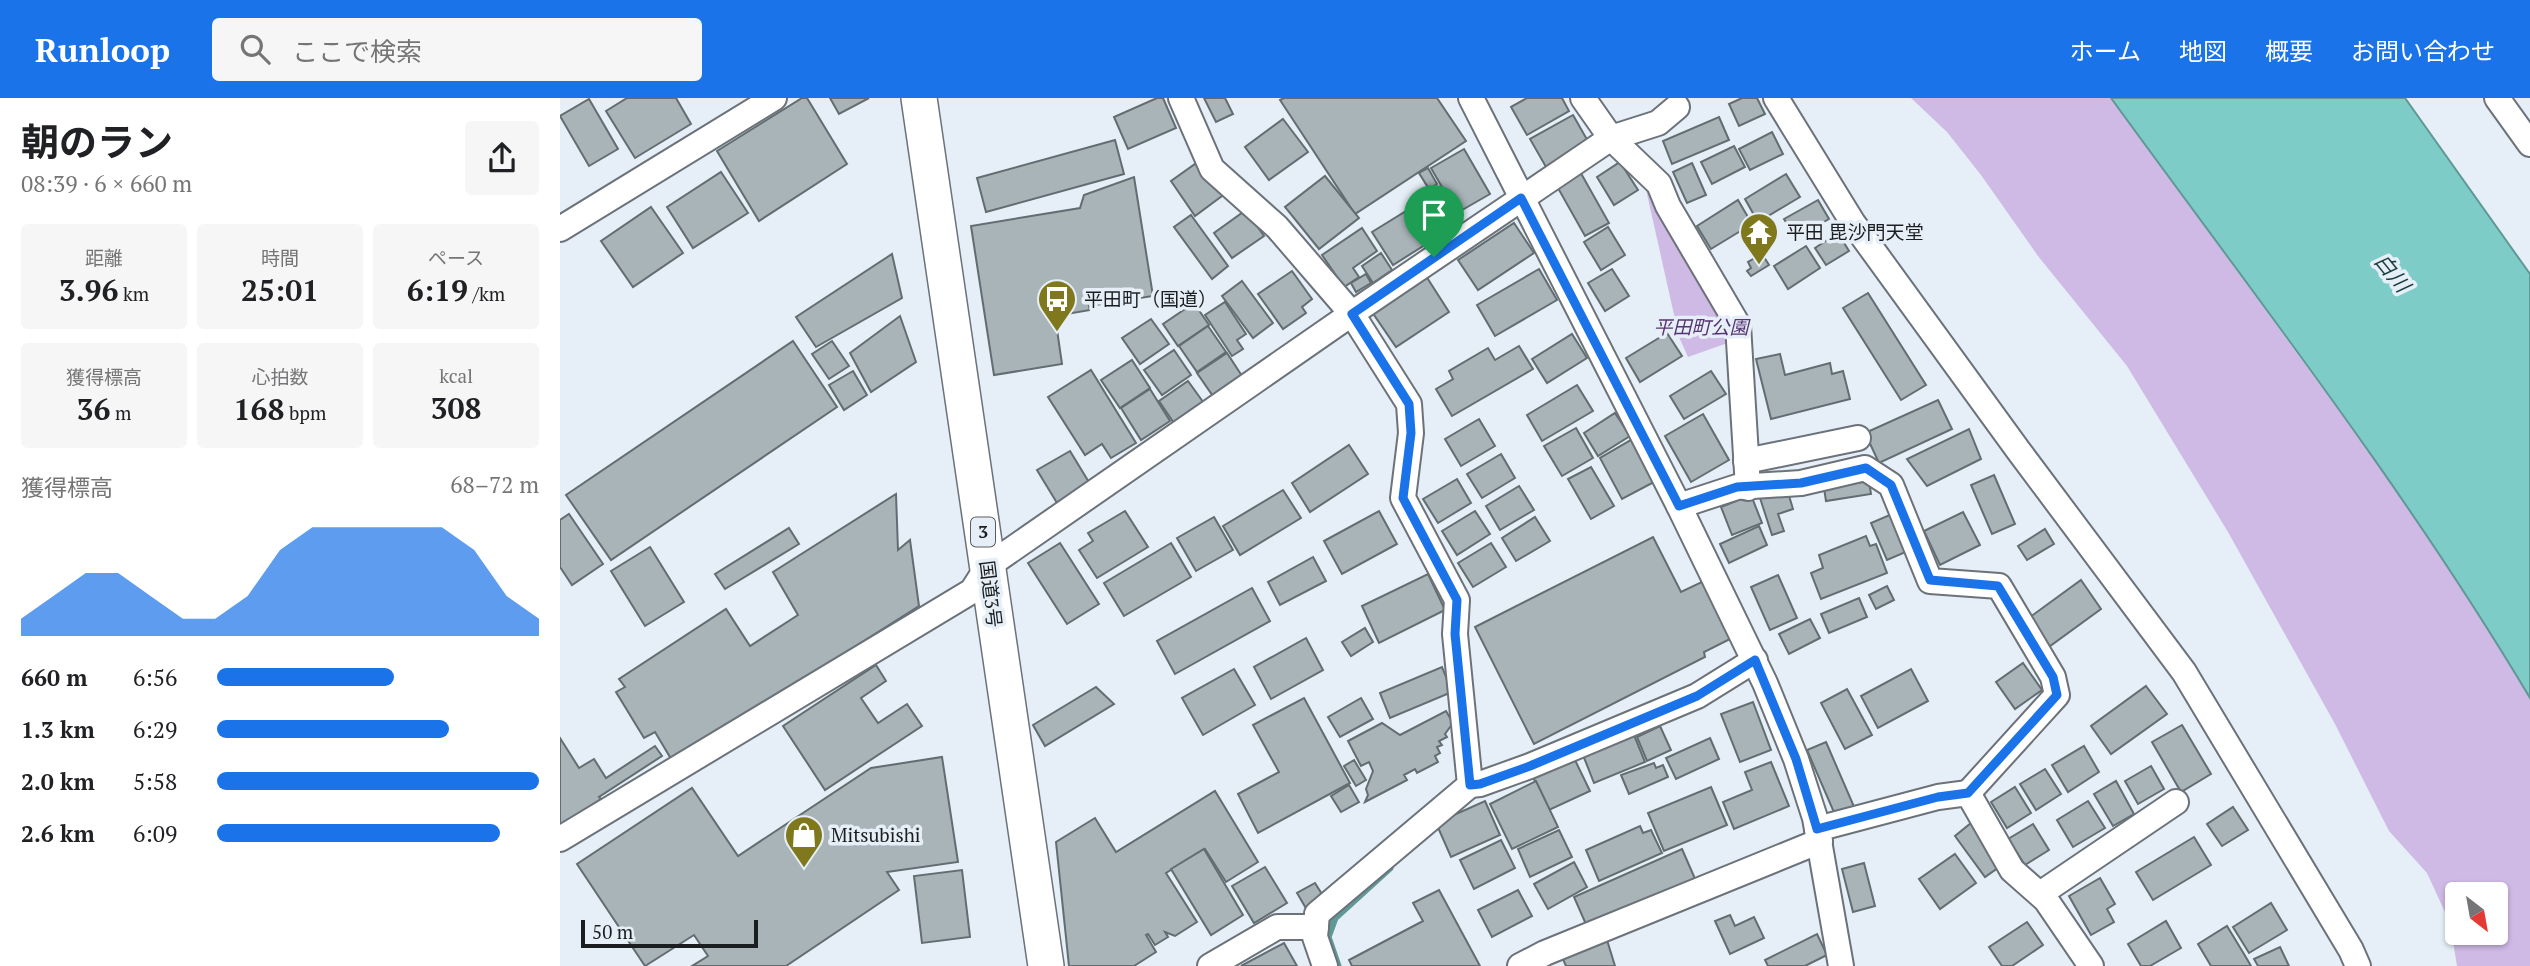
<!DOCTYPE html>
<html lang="ja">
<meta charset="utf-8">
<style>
body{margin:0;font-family:"PT Serif","Noto Sans JP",serif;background:#f6f6f6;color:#202124;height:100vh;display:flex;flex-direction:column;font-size:26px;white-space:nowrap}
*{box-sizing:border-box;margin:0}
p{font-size:23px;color:#757577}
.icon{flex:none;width:38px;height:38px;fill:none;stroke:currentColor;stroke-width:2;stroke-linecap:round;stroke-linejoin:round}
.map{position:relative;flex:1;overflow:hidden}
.drawer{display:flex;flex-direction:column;background:#fff;width:560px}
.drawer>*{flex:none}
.needle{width:46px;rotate:149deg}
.controls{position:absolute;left:1885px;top:784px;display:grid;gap:14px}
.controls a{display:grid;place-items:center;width:63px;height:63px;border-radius:7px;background:#fff;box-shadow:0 2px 5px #0004;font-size:35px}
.scale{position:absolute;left:21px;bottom:18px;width:177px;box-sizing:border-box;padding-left:7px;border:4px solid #1b1e21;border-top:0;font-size:19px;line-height:24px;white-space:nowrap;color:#1b1e21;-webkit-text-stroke:5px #e6eff7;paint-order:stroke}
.pin{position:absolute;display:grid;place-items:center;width:60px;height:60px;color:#fff;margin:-72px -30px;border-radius:50% 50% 50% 0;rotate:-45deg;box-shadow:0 0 7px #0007}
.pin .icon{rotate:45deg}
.round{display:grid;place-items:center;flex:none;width:74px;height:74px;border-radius:7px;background:#f6f6f6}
.head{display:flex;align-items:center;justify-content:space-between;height:119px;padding:0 21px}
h1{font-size:38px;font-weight:700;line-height:52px}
.stats{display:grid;grid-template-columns:repeat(3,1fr);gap:10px;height:119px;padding:7px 21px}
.stats div{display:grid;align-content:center;border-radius:7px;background:#f6f6f6;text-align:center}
.stats b{font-size:30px;font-weight:700}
.stats small{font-size:19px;font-weight:400}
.stats p{font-size:19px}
.chart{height:196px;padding:14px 21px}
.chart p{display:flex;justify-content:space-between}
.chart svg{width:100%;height:126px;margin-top:7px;fill:#1a73e8;opacity:.7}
ul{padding:0 21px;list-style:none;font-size:23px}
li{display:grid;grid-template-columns:112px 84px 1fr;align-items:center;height:52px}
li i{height:18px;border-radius:9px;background:#1a73e8}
header{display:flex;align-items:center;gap:42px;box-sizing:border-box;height:98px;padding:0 35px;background:#1a73e8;color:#fff}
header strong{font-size:33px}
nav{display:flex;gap:38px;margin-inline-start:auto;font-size:24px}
.search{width:490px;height:63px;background:#f6f6f6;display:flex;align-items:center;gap:18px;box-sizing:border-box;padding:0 24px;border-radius:7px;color:#757577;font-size:26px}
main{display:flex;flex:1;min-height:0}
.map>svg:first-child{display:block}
</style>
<header>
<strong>Runloop</strong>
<div class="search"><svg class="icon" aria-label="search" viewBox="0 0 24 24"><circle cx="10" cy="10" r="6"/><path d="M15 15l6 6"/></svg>ここで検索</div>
<nav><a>ホーム</a><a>地図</a><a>概要</a><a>お問い合わせ</a></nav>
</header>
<main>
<section class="drawer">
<div class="head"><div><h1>朝のラン</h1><p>08:39 · 6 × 660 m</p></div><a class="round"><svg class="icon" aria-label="share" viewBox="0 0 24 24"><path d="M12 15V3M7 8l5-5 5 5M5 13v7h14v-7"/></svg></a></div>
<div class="stats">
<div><p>距離</p><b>3.96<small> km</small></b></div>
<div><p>時間</p><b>25:01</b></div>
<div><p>ペース</p><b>6:19<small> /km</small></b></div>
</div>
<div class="stats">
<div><p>獲得標高</p><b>36<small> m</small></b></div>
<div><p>心拍数</p><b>168<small> bpm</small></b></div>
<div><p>kcal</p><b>308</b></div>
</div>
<div class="chart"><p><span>獲得標高</span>68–72 m</p>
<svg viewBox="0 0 160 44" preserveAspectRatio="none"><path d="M0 44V38L10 30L20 22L30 22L40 30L50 38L60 38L70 30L80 14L90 6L100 6L110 6L120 6L130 6L140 14L150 30L160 38V44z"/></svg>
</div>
<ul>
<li><b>660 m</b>6:56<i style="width:55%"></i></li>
<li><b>1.3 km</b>6:29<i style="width:72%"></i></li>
<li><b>2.0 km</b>5:58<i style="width:100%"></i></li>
<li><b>2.6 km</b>6:09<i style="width:88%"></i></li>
</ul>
</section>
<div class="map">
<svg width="1970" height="868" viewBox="0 0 1970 868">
<rect width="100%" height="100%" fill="#e6eff7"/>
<!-- green -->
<g fill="#cfb9e5" fill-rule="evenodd">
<path d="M1351,0h200l295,405 81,123 43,72v268h-73l-7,-43 -23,-50 -38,-42 -54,-107 -107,-192 -101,-166 -89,-110 -57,-81 -34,-43zM1897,796h39v39h-39z"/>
<polygon points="1085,87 1176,242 1128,259 1119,239"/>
</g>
<!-- water -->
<path fill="#7eccc8" stroke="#609896" stroke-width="2" d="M1551,0h294l125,176v424c-125,-210 -276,-403 -419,-600z"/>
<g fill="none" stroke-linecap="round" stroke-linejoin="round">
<!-- stream -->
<polyline stroke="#609896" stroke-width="7" points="778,868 768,839 775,820 830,770"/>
</g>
<!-- building -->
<g fill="#a8b4b8" stroke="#626d71" stroke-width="2">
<polygon points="67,0 116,0 131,26 75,60 46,13"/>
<polygon points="242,0 247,0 287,66 199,123 157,53"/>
<polygon points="270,0 309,0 279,16"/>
<polygon points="597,0 603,0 616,30 568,51 554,19"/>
<polygon points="644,0 665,0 673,16 656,24"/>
<polygon points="724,0 877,0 906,43 795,116 720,2"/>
<polygon points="967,0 1002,0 1009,13 967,37 951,9"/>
<polygon points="1182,0 1197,0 1205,16 1179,28 1169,6"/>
<polygon points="29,1 58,51 29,68 0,18"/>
<polygon points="1013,17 1029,45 986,69 970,41"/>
<polygon points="1159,19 1169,42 1112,66 1103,43"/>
<polygon points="723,21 748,54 709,82 685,49"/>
<polygon points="1212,34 1223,56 1190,72 1179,51"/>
<polygon points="555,42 564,76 426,114 417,80"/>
<polygon points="1174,48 1185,69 1152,86 1141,64"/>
<polygon points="904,51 930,96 897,115 871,70"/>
<polygon points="642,61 666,95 635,118 611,83"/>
<polygon points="1060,64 1078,92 1054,107 1037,79"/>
<polygon points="1132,65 1146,97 1127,105 1113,74"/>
<polygon points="868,70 877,86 869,91 859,75"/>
<polygon points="1018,70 1049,125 1025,138 994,83"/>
<polygon points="161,74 188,115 133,150 107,109"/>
<polygon points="1226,76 1240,99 1198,124 1185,101"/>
<polygon points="765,78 799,120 759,151 725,109"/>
<polygon points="574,79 593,198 529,208 530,212 495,218 502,266 434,277 411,128 520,110 524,97"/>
<polygon points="864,102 884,135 833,167 812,134"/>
<polygon points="1178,102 1192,126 1151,151 1137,128"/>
<polygon points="1258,102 1269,121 1236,140 1224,121"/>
<polygon points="889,104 903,126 888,136 874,114"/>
<polygon points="91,109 123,155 73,189 41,143"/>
<polygon points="686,112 704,138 672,160 654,135"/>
<polygon points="631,117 668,168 652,181 614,129"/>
<polygon points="954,125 974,155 918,192 898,162"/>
<polygon points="1048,129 1065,157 1041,172 1024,144"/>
<polygon points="802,130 817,153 793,170 799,179 784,189 762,157"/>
<polygon points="1278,135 1289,153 1266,167 1255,150"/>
<polygon points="1246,148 1260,170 1228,191 1214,168"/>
<polygon points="821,155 832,172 813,185 802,168"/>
<polygon points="332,156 342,200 256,249 236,219"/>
<polygon points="1202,156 1209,167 1191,178 1187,173 1191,170 1188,164"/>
<polygon points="979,171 997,202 935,238 917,207"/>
<polygon points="1052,171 1069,198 1045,213 1028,185"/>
<polygon points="732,173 752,201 742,209 746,215 723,231 698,196"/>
<polygon points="806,176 811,185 796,194 791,185"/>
<polygon points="866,178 889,214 836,249 812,214"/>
<polygon points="682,183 713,225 693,240 662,198"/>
<polygon points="1308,195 1366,287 1341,302 1283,210"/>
<polygon points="665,204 686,236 677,242 683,251 672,258 645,217"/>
<polygon points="634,205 649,227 618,248 603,226"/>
<polygon points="340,218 356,264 311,294 290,255"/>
<polygon points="591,221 609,246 580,266 562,240"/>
<polygon points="648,228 666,254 637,274 619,248"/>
<polygon points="1107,235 1122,258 1080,284 1066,260"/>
<polygon points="1012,236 1027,260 987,285 972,261"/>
<polygon points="233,243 277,309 51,462 6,397"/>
<polygon points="272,243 289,268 269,281 252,256"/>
<polygon points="959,248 973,271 892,318 876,291 893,281 889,273 928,250 935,262"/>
<polygon points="614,252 631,277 602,297 584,272"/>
<polygon points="667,255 684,281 655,301 637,275"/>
<polygon points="1220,256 1225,277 1270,265 1272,276 1283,273 1290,301 1211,321 1196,261"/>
<polygon points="572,262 590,290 560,310 541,282"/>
<polygon points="531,272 576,345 551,360 542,346 525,357 488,299"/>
<polygon points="293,273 307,297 284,312 269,287"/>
<polygon points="1151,273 1166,296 1124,321 1110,298"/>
<polygon points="628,283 646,308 616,328 599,303"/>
<polygon points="1017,287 1033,313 982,343 967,317"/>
<polygon points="590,291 610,323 581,342 561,310"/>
<polygon points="1378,302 1392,331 1319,365 1305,335"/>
<polygon points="1055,315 1070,338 1038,358 1024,335"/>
<polygon points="1143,316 1169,362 1131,384 1105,338"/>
<polygon points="919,321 935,348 901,368 885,341"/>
<polygon points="1016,330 1033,360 1002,378 984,348"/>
<polygon points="1409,331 1421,361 1367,388 1347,361"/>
<polygon points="1071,342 1094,384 1062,401 1040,360"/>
<polygon points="789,347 808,376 750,414 732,385"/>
<polygon points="510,353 530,386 497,405 477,372"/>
<polygon points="941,356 955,380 922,400 907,376"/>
<polygon points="1031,369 1054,408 1031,421 1008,381"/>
<polygon points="1434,377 1455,426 1432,436 1411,387"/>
<polygon points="897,381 911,405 878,425 863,401"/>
<polygon points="1309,383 1311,396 1266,403 1264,390"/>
<polygon points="959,388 974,412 940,432 926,408"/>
<polygon points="1227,391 1233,411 1218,416 1224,433 1212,437 1200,400"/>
<polygon points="723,392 741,420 680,457 663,428"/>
<polygon points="336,396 338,452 350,442 359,508 113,664 95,634 84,640 56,594 65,589 59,581 166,511 190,548 238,517 213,474"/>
<polygon points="1191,397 1202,425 1172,437 1161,409"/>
<polygon points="565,413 588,449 537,480 519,452 533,443 528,435"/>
<polygon points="819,413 837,446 782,476 764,443"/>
<polygon points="915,413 930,436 897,457 882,433"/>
<polygon points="1403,414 1420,447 1380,467 1364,433"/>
<polygon points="9,416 43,466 12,487 0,469 0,422"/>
<polygon points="1332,416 1348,453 1327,462 1311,425"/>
<polygon points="654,419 673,452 636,473 617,440"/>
<polygon points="975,419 990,443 956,463 942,440"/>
<polygon points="1199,428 1207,447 1169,465 1160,446"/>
<polygon points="229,430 239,446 165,491 155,476"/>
<polygon points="1485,431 1494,446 1467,462 1458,448"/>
<polygon points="1306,438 1310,448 1316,446 1327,475 1261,501 1251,475 1263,470 1259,457"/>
<polygon points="1093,439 1121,494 1146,482 1174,539 1144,554 1145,559 974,646 915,529"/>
<polygon points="500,445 539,506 507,526 468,465"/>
<polygon points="611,445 631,479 564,518 544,485"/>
<polygon points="931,445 946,469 913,489 898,465"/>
<polygon points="90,449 124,504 85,528 51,473"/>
<polygon points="753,459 766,483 720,507 708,484"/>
<polygon points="868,476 885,512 819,545 802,508"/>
<polygon points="1218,477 1237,520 1210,532 1191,489"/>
<polygon points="1521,482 1541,511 1486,551 1466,522"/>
<polygon points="1327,488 1334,502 1316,511 1309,497"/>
<polygon points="692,490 710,523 615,576 597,543"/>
<polygon points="1299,500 1307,519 1269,535 1261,516"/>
<polygon points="1250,521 1260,540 1229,556 1219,536"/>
<polygon points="805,530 813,544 791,558 782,544"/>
<polygon points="746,540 763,572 711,601 694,569"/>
<polygon points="1463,565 1482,592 1455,611 1436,584"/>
<polygon points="316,567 326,583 301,600 318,625 347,606 362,628 265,692 223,628"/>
<polygon points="882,569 892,594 830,620 820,595"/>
<polygon points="674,571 695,607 643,637 622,600"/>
<polygon points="1351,571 1368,603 1318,630 1301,598"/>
<polygon points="1586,588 1607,616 1551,656 1531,628"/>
<polygon points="536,589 554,606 485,648 473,627"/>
<polygon points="1287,591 1312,637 1285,651 1261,605"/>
<polygon points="744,600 790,685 698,735 678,696 719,674 693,627"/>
<polygon points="801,600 813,621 780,639 768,619"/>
<polygon points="1193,604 1211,652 1180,664 1161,616"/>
<polygon points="886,613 893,625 885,636 887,639 879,643 882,647 877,649 880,655 875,658 878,664 857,675 855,671 844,677 847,682 805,704 808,697 806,691 813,673 809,664 801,668 788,643 822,625 840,637"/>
<polygon points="1622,627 1651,676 1621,694 1592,644"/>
<polygon points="1100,628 1111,652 1087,663 1077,639"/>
<polygon points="1074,637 1085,664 1034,685 1023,657"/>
<polygon points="0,640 19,670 34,661 46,680 95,648 102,658 39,699 41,701 0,728"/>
<polygon points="1150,640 1159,661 1116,681 1106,660"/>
<polygon points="1266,644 1295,711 1276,719 1247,652"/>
<polygon points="1524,648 1539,674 1508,694 1492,667"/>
<polygon points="1013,658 1030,693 989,712 972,677"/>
<polygon points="382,659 398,764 327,774 339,792 226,868 132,868 148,858 134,837 85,868 17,766 132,690 178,758 311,670"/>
<polygon points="794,662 806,682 796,688 784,668"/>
<polygon points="1211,664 1229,708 1174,731 1163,704 1192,692 1185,674"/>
<polygon points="1094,665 1096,670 1103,667 1108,679 1069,696 1061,677"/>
<polygon points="1591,668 1604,691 1578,706 1565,683"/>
<polygon points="1485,671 1501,696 1476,712 1460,686"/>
<polygon points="976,683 998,729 952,751 930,706"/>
<polygon points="1556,683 1574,716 1553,728 1534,696"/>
<polygon points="789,687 799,704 781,714 771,698"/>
<polygon points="1151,689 1167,727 1104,753 1088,715"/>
<polygon points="1455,689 1471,715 1447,730 1431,704"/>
<polygon points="655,693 698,764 666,784 645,751 606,775 637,824 615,838 605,834 608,839 595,847 588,836 586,837 596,854 574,868 509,868 496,744 535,720 556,754"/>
<polygon points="925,703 940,737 891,759 876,725"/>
<polygon points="1528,703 1545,730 1513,749 1497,722"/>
<polygon points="1673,709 1688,732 1662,748 1647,726"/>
<polygon points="1411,725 1442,767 1425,779 1395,738"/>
<polygon points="1473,726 1489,752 1465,767 1448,741"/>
<polygon points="1080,728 1083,735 1091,732 1102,755 1039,783 1026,752"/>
<polygon points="999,732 1012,759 970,779 958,751"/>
<polygon points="1634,739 1651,767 1593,802 1576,774"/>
<polygon points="941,742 955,770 914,791 900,762"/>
<polygon points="644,751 683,817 651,837 611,771"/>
<polygon points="1122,751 1136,783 1028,831 1014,799"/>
<polygon points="1395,756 1416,785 1380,811 1359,781"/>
<polygon points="1014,764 1027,789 988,811 974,786"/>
<polygon points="1304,765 1315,808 1293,814 1282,771"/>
<polygon points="705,769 727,805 694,825 672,788"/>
<polygon points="402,772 410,839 362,845 354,778"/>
<polygon points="1540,780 1555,806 1547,811 1554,824 1531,837 1509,798"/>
<polygon points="755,785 765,801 747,812 737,795"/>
<polygon points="879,792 920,868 792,868 789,862 863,823 853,805"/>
<polygon points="958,792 972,818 932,839 918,812"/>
<polygon points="1711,805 1727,832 1689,855 1673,829"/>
<polygon points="1170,817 1175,828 1194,819 1204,840 1170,856 1155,823"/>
<polygon points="1606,823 1621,850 1590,868 1581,868 1568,846"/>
<polygon points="1467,824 1483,847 1452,868 1442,868 1429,849"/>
<polygon points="1667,828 1684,856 1691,868 1651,868 1638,846"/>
<polygon points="1257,836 1267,857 1245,868 1208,868 1205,862"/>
<polygon points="1047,842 1055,868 1006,868 1002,859"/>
<polygon points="724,845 737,868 681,868"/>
<polygon points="1720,849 1729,868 1698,868 1694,861"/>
</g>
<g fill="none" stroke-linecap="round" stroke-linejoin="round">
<defs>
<g id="minor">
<polyline points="621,0 652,71 717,129 792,216 849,306 851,335 843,400 897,502 895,536 910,687 757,816 755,839 765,868"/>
<polyline points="911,0 1119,408 1205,585 1236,661 1255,720 1281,868"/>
<polyline points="1023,0 1051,40 1099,86 1108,108 1178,227 1188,390"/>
<polyline points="1216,0 1293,125 1458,352 1624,574 1791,852 1798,868"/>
<polyline points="1937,0 1970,46"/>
<polyline points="0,131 214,0"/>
<polyline points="1186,363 1298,340"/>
<polyline points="1119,408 1177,389 1241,385 1305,370 1331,387 1370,483 1439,488 1493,579 1497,597 1408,695"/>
<polyline points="910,687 920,686 970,668 1137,598 1195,562"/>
<polyline points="1257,731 1378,699 1408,695 1452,772 1486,802 1531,868"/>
<polyline points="0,741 412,493 428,468 800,210 1051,40 1098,25 1117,9"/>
<polyline points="1480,796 1616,704"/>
<polyline points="650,868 717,829 756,829"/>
<polyline points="960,868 985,855 1260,743"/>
</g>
<polyline id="highway" points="359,0 486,868"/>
</defs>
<!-- minor casing -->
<use href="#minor" stroke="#6b7279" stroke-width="28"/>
<!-- highway casing -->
<use href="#highway" stroke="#6b7279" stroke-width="38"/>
<!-- minor -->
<use href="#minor" stroke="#fff" stroke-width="24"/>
<!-- highway -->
<use href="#highway" stroke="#fff" stroke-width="35"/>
</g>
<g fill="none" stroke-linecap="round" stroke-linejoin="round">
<defs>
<polygon id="route" points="961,100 1119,408 1177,389 1241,385 1306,370 1331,387 1370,482 1438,488 1493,579 1497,597 1408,695 1378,699 1257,731 1236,661 1195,562 1137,598 970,668 920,686 910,687 895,536 897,502 843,400 851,335 849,306 792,216"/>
</defs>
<!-- route casing -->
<use href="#route" stroke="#fff" stroke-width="14"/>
<!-- route -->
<use href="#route" stroke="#1a73e8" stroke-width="9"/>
</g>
<!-- icons -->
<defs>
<symbol id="temple-pin" viewBox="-11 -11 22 30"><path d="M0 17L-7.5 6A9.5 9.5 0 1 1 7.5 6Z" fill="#80781c" stroke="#e6eff7"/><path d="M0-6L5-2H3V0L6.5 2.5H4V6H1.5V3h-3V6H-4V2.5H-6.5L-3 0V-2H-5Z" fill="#fff"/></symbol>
<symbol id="bus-pin" viewBox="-11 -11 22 30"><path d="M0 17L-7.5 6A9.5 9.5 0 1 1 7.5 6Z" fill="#80781c" stroke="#e6eff7"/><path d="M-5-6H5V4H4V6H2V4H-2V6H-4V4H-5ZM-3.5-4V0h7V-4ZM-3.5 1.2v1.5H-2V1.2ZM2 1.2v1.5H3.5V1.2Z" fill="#fff"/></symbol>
<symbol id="shop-pin" viewBox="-11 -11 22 30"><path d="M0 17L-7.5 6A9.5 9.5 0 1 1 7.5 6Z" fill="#80781c" stroke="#e6eff7"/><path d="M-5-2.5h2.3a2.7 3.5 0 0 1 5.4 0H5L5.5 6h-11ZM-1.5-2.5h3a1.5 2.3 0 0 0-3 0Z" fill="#fff"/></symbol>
</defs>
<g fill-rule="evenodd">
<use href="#temple-pin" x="1177" y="112" width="44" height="60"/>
<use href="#bus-pin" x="475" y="179" width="44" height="60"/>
<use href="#shop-pin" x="222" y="715" width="44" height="60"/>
</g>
<g text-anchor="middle" stroke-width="7" stroke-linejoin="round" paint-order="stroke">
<!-- shield labels -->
<rect fill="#e6eff7" stroke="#585d61" stroke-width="2" x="411" y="419.5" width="24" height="29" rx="5"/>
<g font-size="18" font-weight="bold" fill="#1b1e21">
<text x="423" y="440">3</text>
</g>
<!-- poi labels -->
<g font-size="19" fill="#1b1e21" stroke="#e6eff7" text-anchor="start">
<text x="1226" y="141">平田 毘沙門天堂</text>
<text x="524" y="208">平田町（国道）</text>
<text x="271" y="744">Mitsubishi</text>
</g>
<!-- park labels -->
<g font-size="19" font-style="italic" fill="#563372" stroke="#e6eff7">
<text x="1141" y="236">平田町公園</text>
</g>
<!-- street labels -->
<g font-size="19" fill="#1b1e21" stroke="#e6eff7">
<text transform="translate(431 496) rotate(83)" y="7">国道3号</text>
</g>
<!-- water labels -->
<g font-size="21" font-style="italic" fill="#193f3d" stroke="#e6eff7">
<text transform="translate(1832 175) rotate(51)" y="7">白川</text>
</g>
</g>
</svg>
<div class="controls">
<a><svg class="needle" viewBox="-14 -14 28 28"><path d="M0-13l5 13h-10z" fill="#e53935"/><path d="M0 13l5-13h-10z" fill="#757577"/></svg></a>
</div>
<div class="scale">50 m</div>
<div class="pin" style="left:874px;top:159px;background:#1e9e55"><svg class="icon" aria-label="arrive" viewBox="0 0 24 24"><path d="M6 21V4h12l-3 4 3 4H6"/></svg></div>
</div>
</main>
